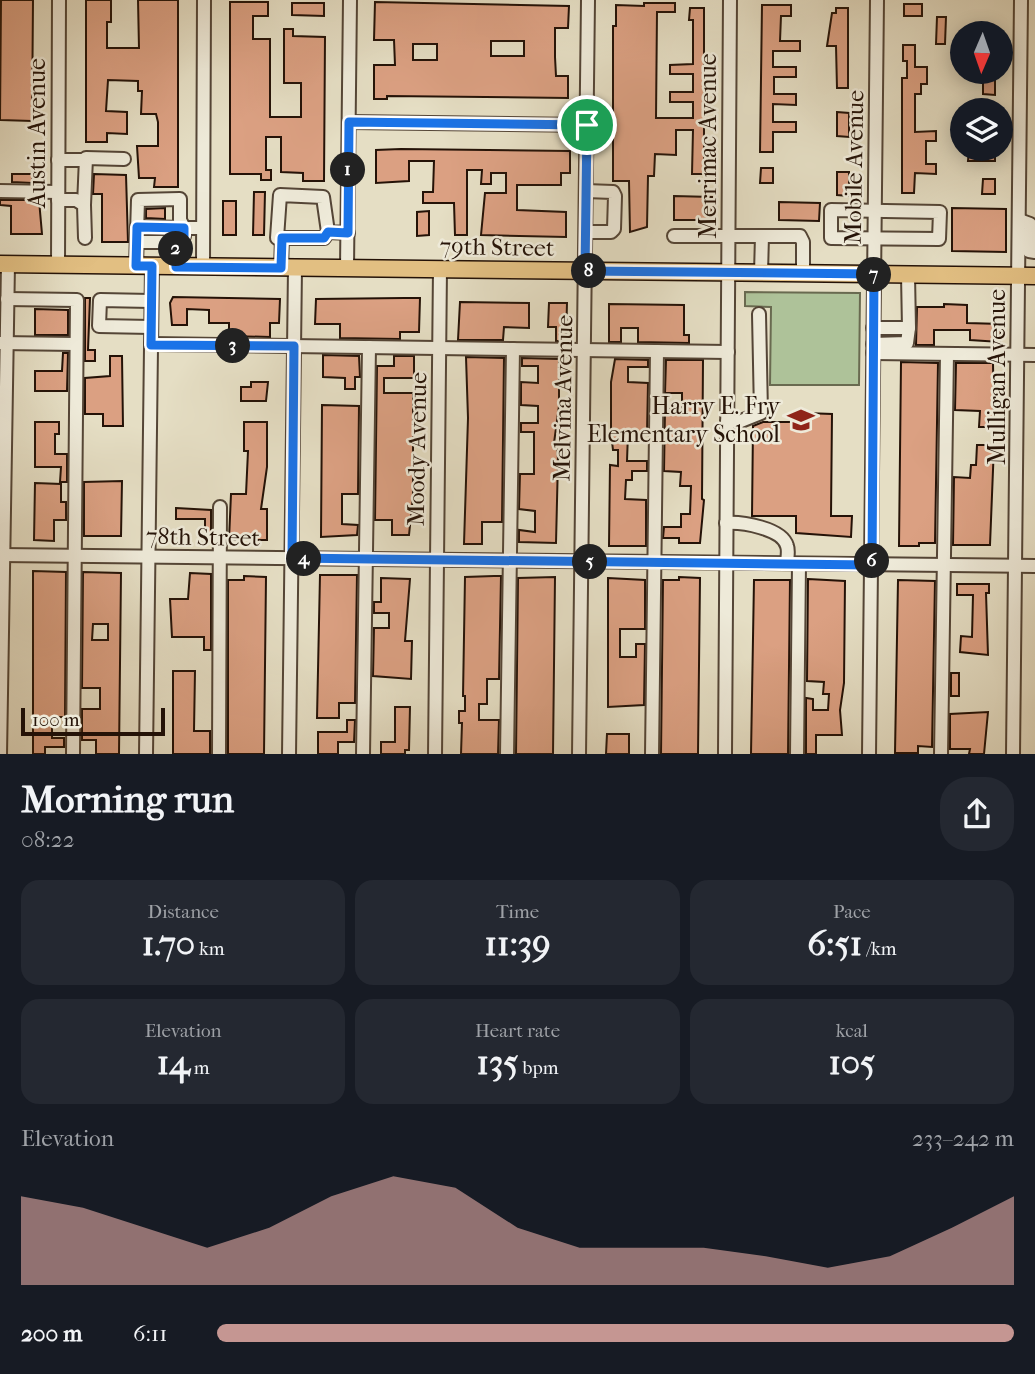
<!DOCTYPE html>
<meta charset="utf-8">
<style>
body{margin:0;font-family:"IM FELL French Canon",serif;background:#242831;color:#f1f3f6;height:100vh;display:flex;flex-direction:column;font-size:26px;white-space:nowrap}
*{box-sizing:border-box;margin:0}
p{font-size:23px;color:#9ea1a6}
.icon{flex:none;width:38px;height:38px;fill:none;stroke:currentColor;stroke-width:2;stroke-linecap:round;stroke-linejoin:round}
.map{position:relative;height:754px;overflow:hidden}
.details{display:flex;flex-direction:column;background:#171b24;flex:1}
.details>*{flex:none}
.needle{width:46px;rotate:182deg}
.fabs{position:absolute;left:950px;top:21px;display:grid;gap:14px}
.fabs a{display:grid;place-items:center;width:63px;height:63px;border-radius:50%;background:#171b24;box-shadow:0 4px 18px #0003;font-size:35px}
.scale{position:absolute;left:21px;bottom:18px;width:144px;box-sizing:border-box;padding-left:7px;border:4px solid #241207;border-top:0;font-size:19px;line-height:24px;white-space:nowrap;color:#241207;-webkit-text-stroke:5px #eeead9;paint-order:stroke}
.pin{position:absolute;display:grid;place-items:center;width:60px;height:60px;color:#fff;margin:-30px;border:4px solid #fff;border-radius:50%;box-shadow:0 2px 7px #0007}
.km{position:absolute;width:35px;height:35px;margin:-18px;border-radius:50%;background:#222;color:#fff;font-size:19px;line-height:35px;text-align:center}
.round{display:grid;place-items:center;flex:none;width:74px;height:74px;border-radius:28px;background:#242831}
.overview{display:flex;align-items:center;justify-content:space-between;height:119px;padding:0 21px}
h1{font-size:38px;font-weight:700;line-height:52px}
.stats{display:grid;grid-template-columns:repeat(3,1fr);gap:10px;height:119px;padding:7px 21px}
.stats div{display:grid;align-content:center;border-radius:18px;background:#242831;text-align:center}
.stats b{font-size:35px;font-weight:700}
.stats small{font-size:19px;font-weight:400}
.stats p{font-size:19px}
.chart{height:196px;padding:14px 21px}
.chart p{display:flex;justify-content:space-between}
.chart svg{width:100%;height:126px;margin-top:7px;fill:#c59692;opacity:.7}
ul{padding:0 21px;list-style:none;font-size:23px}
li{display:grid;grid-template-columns:112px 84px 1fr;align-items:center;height:52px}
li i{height:18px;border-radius:9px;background:#c59692}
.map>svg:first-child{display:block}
</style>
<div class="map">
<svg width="1035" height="755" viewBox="0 0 1035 755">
<rect width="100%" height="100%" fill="#e5dec4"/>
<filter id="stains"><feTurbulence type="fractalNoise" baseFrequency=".00286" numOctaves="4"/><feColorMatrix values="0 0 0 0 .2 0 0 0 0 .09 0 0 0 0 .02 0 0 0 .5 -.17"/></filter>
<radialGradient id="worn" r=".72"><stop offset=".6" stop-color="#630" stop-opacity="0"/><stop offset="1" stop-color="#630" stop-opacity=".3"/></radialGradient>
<!-- green -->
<polygon fill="#aec299" stroke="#696a50" stroke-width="2" points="745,292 860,293 859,385 770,385 771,307 745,306"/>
<!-- building -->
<g fill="#dba082" stroke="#241207" stroke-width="2" fill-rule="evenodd">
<polygon points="1,0 33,0 32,121 0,120"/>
<polygon points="86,0 111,0 111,22 107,22 107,48 139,48 138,0 178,0 178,187 154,187 155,178 139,178 137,146 158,146 158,122 156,114 141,114 142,91 138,91 138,81 108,80 106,111 127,112 127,134 107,133 107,142 86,142"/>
<polygon points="230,2 268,2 268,16 253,16 253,39 270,39 270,117 301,117 301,83 284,83 284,29 293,29 293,36 325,37 324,181 303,181 303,173 281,172 281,137 266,137 266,170 271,170 271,180 261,180 261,174 230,174"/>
<path d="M375,2l194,4 -1,22h-13v29l1,19h12v22l-181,-2v3h-13v-34h21l-1,-25h-20zM491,41h33v15h-33zM413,44h24v16h-24z"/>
<polygon points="292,3 324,3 324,16 292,15"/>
<polygon points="644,3 675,3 675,12 657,12 656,118 693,118 693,102 670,102 670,92 693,92 693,74 670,74 670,65 693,64 693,20 689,20 690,8 704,8 704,174 692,174 693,130 676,130 676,155 655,154 654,176 648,176 647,227 630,232 629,181 613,181 613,26 616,26 616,5 644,6"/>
<rect x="904" y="4" width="18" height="12"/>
<polygon points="762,5 791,5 791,16 781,16 780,41 800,41 800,51 773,51 773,67 796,67 796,77 774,77 774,94 796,94 796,105 773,104 773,122 796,122 796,132 773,132 773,152 760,152"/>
<polygon points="836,8 848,8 848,88 837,88 836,46 827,46 832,13 836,13"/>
<polygon points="937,17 946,17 945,44 936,44"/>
<polygon points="903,45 915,45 915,67 927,67 927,84 921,84 921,94 915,94 915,132 936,131 936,141 926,141 926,164 936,164 936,174 915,173 914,193 902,193 902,78 907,78 907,61 903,61"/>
<polygon points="983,79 995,79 995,95 983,94"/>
<polygon points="837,112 849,113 849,137 837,136"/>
<polygon points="401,149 570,151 570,173 561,173 561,185 517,185 517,210 566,212 566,237 481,235 485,193 506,193 506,173 491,173 491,184 481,184 482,170 467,170 467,235 455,235 454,203 423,203 423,192 433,192 434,161 409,161 409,181 376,183 376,150"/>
<polygon points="969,149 995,149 995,161 968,161"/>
<polygon points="761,168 773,168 773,183 760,183"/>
<polygon points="837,172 849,172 849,196 837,195"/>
<polygon points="12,174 33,174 32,183 12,182"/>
<polygon points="94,174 126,175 128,242 102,242 102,194 93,194"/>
<polygon points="983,179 995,179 995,194 982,194"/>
<polygon points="254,192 265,192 264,235 253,235"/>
<polygon points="674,196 712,197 711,220 674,220"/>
<polygon points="0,200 39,200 42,234 11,234 11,206 0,205"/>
<rect x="223" y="201" width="13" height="34"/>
<polygon points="779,202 820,203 819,221 779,220"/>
<polygon points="165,208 165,219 146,218 146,209"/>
<polygon points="952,208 1006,209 1006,252 952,251"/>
<polygon points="429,211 429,235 417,236 417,212"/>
<polygon points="173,297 280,299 279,323 270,323 270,337 229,336 229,323 209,323 209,310 187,309 187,325 172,325 170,303"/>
<polygon points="85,298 90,298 88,350 95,350 95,361 85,361"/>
<polygon points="404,298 420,298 419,332 400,332 400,339 340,338 340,324 315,324 316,299"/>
<polygon points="460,302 529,303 529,328 504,327 503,340 458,340"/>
<polygon points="549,303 567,303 566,341 556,341 556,327 548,327"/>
<polygon points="609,304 684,305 684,335 689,335 689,343 638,342 638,328 621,328 621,342 609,342"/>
<polygon points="944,304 967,305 967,323 1001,324 1000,342 970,340 970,330 934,330 934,345 916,345 917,307 944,307"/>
<polygon points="35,309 68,310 68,335 35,335"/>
<polygon points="63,353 68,353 67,391 35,391 35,371 62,371"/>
<polygon points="323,355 359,356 360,377 355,377 355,389 345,389 345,378 323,377"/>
<polygon points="110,356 122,356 123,426 103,426 103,414 85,414 85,378 110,376"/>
<polygon points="394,356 414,356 414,378 384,378 384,393 413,393 413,496 409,535 392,535 392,520 375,520 377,366 394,366"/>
<polygon points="466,357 504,358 502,522 482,522 482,544 464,544 468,418"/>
<polygon points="522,358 559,359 559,406 554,443 557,443 558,460 556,543 519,542 519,530 535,532 535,511 519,509 520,474 534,474 534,432 521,432 521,423 538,423 538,406 521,405 521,382 538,383 538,366 522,366"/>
<polygon points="615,359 648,360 648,367 628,367 628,382 648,383 647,433 628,433 627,461 647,461 647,471 632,471 632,480 626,480 625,499 646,500 646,546 609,546 610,465 618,466 618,450 613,450 611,433 611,382"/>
<polygon points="666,360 703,360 702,499 704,500 700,543 679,543 679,538 663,538 664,527 681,527 681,514 690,514 691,486 680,486 681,472 664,471 665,409 682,408 682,393 665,393"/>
<polygon points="901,362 938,363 935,543 919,543 919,546 899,546"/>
<polygon points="956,363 993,363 994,427 979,427 980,411 955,410"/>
<polygon points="251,382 268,382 266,401 241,401 241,387 251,387"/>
<polygon points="322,405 359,406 358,494 342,494 342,524 358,525 357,535 321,537"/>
<polygon points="805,413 832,414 831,516 852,516 851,537 796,533 796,516 752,516 753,426 763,422 805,422"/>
<polygon points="35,422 59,422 59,434 55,434 55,454 67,454 67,482 60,482 61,467 35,467"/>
<polygon points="244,422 267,422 267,467 261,509 267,509 267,540 229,540 231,494 246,494 248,451 244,451"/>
<polygon points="977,445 994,445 990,545 953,545 954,477 970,478 971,465 976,465"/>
<polygon points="122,481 121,536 84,536 84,482"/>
<polygon points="35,483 61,484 61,502 66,502 66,520 54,520 54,541 34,540"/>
<polygon points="176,508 211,510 211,542 205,542 205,519 176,519"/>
<polygon points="33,571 66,572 65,717 52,717 52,738 64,738 64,747 45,747 45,754 33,754"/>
<path d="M83,572l38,1 -2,181h-23v-14h-14v-31h18v-21h-18zM93,624h15v16h-16z"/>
<polygon points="190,573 211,574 211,650 204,650 204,637 172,637 170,599 188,599"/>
<polygon points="320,575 357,575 355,703 339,703 339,718 317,718"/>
<polygon points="244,576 266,577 264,754 228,754 228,580 244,580"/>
<polygon points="494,576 501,576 499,679 487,679 487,704 479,704 479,720 499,720 498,754 461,754 462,723 459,723 459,711 465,711 465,696 463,696 465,577"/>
<polygon points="555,577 553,754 516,754 518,578"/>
<polygon points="679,577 700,578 698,754 661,754 663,580 679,580"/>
<polygon points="381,578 410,579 405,641 412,641 411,679 373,676 374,628 389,628 389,613 374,613 374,602 381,602"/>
<polygon points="608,578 645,580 645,629 620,629 620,657 636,657 636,644 645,644 644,705 608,707"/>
<polygon points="808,579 845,581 844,683 840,710 842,735 816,735 816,754 806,754 806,698 813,699 813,710 828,710 829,694 823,694 824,682 807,681"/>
<polygon points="754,580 790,580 788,754 751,754"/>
<polygon points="898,580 935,581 932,747 918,746 918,753 895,753"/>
<polygon points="957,584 989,584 989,593 986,593 988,655 960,652 961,636 972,637 973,595 957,595"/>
<polygon points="173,671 195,671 194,731 210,731 210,754 173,754"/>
<rect x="951" y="673" width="8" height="23"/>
<polygon points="395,707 410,707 409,750 405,750 405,754 381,754 381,742 395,742"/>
<polygon points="988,712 984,754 969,754 970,749 950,749 950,714"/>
<polygon points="347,720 355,720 354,742 338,742 338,754 318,754 318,732 347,732"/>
<polygon points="607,734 629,734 629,754 606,754"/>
</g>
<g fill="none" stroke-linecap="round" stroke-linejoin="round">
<defs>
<g id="minor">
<polyline points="349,122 587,125"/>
<polyline points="58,160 85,160"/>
<polyline points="0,191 58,192"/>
<polyline points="58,200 76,200 84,205 85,238"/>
<polyline points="84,205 86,158 124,159"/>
<polygon points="831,210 940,212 939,239 831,238"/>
<polyline points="1019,220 1030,224 1029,251 1035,252"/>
<polyline points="328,232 323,197 280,195 277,238 324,238 328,232 348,233"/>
<polyline points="586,232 611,232 614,229 615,196 613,192 586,191"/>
<polyline points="674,236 800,236 803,242 803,274"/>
<polyline points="137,242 176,242 184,236 184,228 137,227"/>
<polyline points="58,265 59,0"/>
<polyline points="136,266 138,200 180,199 180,220 184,228 203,228"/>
<polyline points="203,267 204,0"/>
<polyline points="281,268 282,238"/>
<polyline points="347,268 350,0"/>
<polyline points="761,273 762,236"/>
<polyline points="7,299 77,300 73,755"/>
<polyline points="151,327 99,326 100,300 151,301"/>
<polyline points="873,328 909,328 908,275"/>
<polyline points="0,343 76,344"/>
<polyline points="151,344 728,352"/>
<polyline points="873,344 907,343 909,328"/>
<polyline points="873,353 1035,355"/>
<polyline points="727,422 741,421 761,413 759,314"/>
<path d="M726,523c16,-1 56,5 61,23 2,5 0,13 0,17"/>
<polyline points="0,555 1035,566"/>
<polyline points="0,755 8,264"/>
<polyline points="146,755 152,266"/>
<polyline points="219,755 220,507"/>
<polyline points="289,755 295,268"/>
<polyline points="363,755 369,347"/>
<polyline points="435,755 440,269"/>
<polyline points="507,755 513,349"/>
<polyline points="579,755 588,0"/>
<polyline points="652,755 657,351"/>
<polyline points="725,755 730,0"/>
<polyline points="797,755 799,564"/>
<polyline points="869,755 877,0"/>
<polyline points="941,755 947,354"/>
<polyline points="1013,755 1021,0"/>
</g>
<polyline id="major" points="0,264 1035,276"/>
</defs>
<!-- minor casing -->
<use href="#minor" stroke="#544536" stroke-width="16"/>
<!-- major casing -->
<use href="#major" stroke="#241207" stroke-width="19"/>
<!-- minor -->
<use href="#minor" stroke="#eeead9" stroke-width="12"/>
<!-- major -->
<use href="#major" stroke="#e2bf82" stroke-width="16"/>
</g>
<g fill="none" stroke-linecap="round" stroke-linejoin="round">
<defs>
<polygon id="route" points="349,122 587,125 585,271 874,274 872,565 292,558 294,346 151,345 152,266 136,266 137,227 184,228 184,236 176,242 176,267 281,268 282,238 324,238 328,232 348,233"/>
</defs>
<!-- route casing -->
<use href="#route" stroke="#fff" stroke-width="14"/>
<!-- route -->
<use href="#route" stroke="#1a73e8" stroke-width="9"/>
</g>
<!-- icons -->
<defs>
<symbol id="school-bare" viewBox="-9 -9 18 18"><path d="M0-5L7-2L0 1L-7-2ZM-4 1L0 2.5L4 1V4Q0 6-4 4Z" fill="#8f2418" stroke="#eeead9" stroke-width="2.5" paint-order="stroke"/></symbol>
</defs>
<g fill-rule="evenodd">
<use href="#school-bare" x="782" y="401" width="38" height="38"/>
</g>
<g text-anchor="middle" stroke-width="5" stroke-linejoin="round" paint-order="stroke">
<!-- street labels -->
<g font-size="24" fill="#241207" stroke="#eeead9">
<text transform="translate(37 133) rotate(-90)" y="8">Austin Avenue</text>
<text transform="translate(708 146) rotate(-90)" y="8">Merrimac Avenue</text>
<text transform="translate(854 167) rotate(-89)" y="8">Mobile Avenue</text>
<text transform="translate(497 247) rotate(1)" y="8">79th Street</text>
<text transform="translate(997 377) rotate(-90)" y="8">Mulligan Avenue</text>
<text transform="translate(563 398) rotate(-89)" y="8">Melvina Avenue</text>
<text transform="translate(417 449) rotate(-89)" y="8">Moody Avenue</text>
<text transform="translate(203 537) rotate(1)" y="8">78th Street</text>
</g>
<!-- poi labels -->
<g font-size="24" fill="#241207" stroke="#eeead9" text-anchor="end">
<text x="780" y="414">Harry E. Fry<tspan x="780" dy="28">Elementary School</tspan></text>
</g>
</g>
<rect width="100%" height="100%" filter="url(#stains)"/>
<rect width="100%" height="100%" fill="url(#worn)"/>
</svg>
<div class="fabs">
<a><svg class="needle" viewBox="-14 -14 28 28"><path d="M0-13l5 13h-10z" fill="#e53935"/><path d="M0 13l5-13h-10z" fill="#9ea1a6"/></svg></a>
<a><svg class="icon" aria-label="layers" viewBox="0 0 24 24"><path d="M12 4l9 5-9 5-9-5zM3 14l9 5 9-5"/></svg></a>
</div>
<div class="scale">100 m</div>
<div class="pin" style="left:587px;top:125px;background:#1e9e55"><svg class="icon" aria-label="arrive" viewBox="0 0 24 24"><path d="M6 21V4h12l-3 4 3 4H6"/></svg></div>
<b class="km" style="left:348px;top:170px">1</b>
<b class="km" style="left:176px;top:249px">2</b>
<b class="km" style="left:233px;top:346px">3</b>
<b class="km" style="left:304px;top:559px">4</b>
<b class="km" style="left:590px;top:562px">5</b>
<b class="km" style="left:872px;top:561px">6</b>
<b class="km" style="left:874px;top:275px">7</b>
<b class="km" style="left:589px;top:271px">8</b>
</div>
<section class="details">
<div class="overview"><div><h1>Morning run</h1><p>08:22</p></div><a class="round"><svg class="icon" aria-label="share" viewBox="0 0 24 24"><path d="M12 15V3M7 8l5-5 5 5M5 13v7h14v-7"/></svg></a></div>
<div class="stats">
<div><p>Distance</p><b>1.70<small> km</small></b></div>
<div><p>Time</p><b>11:39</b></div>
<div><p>Pace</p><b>6:51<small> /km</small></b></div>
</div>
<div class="stats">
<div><p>Elevation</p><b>14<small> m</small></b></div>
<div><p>Heart rate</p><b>135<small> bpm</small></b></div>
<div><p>kcal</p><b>105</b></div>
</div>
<div class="chart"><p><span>Elevation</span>233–242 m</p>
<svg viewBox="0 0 160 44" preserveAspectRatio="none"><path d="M0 44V13L10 17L20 24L30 31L40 24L50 13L60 6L70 10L80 24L90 31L100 31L110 31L120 34L130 38L140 34L150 24L160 13V44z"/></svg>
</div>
<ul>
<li><b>200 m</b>6:11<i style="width:100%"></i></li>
</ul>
</section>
